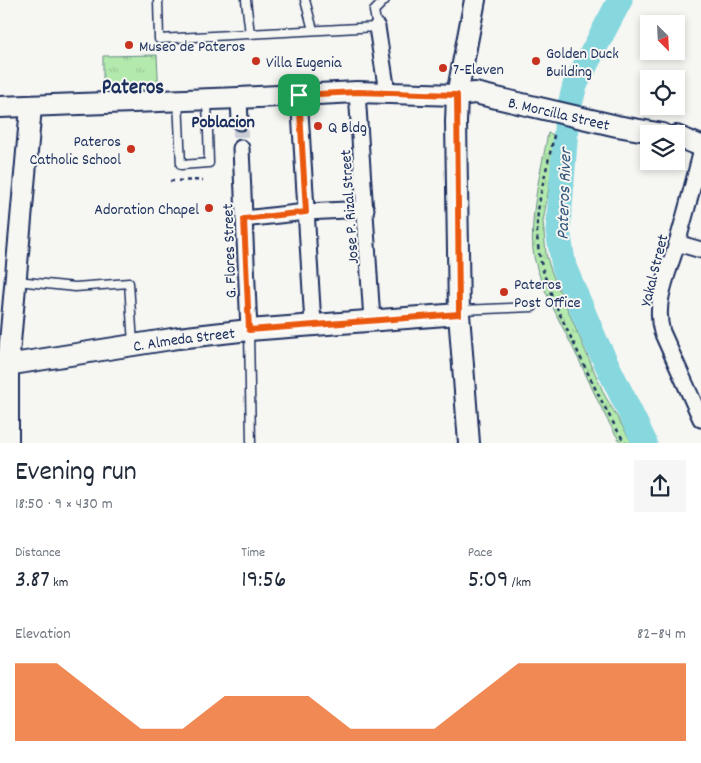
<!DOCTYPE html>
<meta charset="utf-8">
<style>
body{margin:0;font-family:Dekko,sans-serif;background:#f6f6f7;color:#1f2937;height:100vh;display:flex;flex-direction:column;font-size:19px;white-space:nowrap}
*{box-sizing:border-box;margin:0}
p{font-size:16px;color:#747a83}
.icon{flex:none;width:28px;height:28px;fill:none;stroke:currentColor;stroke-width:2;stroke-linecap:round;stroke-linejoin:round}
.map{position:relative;height:443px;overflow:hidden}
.side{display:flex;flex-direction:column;background:#fff;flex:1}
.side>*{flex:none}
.needle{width:32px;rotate:156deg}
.controls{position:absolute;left:640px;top:15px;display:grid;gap:10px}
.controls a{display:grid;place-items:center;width:45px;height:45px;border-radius:0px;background:#fff;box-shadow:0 2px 8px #0003;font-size:25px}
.pin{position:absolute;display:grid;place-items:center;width:42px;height:42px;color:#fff;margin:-21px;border-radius:10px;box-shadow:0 2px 8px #0006}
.round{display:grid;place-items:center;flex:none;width:52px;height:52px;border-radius:0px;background:#f6f6f7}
.summary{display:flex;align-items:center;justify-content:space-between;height:85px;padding:0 15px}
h1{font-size:28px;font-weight:600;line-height:38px}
.metrics{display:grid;grid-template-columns:repeat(3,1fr);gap:8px;height:85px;padding:5px 15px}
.metrics div{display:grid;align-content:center}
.metrics b{font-size:25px;font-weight:600}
.metrics small{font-size:14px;font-weight:400}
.metrics p{font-size:14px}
.chart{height:140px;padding:10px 15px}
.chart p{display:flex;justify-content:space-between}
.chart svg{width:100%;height:90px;margin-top:5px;fill:#ea580c;opacity:.7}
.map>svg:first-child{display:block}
</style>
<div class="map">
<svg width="701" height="443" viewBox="0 0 701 443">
<defs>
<pattern id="park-tufts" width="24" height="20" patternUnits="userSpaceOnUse" patternTransform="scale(1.25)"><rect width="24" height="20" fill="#b3e9ac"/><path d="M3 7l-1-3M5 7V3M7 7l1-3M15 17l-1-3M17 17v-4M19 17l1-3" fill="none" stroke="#99c896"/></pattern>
</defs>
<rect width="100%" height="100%" fill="#f6f6f2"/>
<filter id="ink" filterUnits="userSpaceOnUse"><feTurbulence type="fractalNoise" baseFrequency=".02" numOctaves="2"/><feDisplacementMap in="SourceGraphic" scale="10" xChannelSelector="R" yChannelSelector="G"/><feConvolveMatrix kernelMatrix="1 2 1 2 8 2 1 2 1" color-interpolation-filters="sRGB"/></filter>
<g filter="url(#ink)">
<!-- park -->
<g fill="url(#park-tufts)" stroke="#678c85">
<polygon points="157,55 159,95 103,97 103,56"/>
<path d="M548,133l10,3 -15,86 3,32 5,17 53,123 28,49h-11c-19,-29 -31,-61 -46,-91 -13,-27 -39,-73 -42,-102 -3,-39 8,-79 15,-117z"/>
</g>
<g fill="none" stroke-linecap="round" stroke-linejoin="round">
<!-- river -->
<polyline stroke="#86d7de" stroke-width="25" points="620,0 575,85 567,116 558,231 564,267 595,340 645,443"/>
<!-- street-tunnel -->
<polyline stroke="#caced4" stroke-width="15" stroke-dasharray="15 8" stroke-linecap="butt" points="240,122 241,148"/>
<defs>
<g id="lane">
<polyline points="158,0 159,39 377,27 374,11 385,0"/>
<polyline points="246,0 250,34"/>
<polyline points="305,0 313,30"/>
<polyline points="178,100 181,165 209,163 207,100"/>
<polyline points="17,281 75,287 129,283 133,344"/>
<polyline points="461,310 533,307"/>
<polyline points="249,332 251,442"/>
</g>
<g id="street">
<polyline points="377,27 387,92"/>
<polyline points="357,92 372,320"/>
<polyline points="299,95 313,324"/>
<polyline points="239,98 240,122"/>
<polyline points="241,148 249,330"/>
<path d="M701,154c-8,30 -15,59 -24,89 -8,29 -24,59 -15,89l39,87"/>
<polyline points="244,219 306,212 366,209"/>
<polyline points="677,243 701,250"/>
</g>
<g id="secondary">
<path id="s1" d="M0,107l239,-9 118,-6 100,3 18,-2 142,33 46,8"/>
<polyline points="676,136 701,146"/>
<path id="s2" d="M0,366l178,-28 71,-8 210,-16"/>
<polyline points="8,443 8,365 31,107"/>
<polyline points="469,443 459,314 456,122 457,95 475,0"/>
</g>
</defs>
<!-- lane casing -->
<use href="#lane" stroke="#1b2f5e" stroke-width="11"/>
<!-- street casing -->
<use href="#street" stroke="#1b2f5e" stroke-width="19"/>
<!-- secondary casing -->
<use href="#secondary" stroke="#1b2f5e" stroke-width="24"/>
<!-- path -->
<g stroke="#1b2f5e" stroke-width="2.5" stroke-dasharray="4 4" stroke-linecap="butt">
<path d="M554,135c-6,31 -17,63 -17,94 0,43 21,81 39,119 15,32 30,64 49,95"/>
<polyline points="170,181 203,180"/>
</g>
<!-- lane -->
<use href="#lane" stroke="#f6f6f2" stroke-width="8"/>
<!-- street -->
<use href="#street" stroke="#f6f6f2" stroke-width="15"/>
<!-- secondary -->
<use href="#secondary" stroke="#f6f6f2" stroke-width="20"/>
</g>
</g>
<g fill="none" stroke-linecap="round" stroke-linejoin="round" filter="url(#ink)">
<defs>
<polygon id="route" points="357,92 457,95 459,314 249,330 244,219 306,212 299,95"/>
</defs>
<!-- route casing -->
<use href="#route" stroke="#fff" stroke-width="10"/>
<!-- route -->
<use href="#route" stroke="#ea580c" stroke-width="6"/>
</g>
<!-- markers -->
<g fill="#c8321e" stroke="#f6f6f2" stroke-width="2">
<circle cx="129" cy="45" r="5"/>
<circle cx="256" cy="61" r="5"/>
<circle cx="536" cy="61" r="5"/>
<circle cx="443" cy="68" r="5"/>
<circle cx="318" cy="126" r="5"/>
<circle cx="131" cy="149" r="5"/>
<circle cx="209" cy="208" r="5"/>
<circle cx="504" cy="292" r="5"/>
</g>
<g text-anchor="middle" stroke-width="4" stroke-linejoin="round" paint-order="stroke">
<!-- poi labels -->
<g font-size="16" fill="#1b2f5e" stroke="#f6f6f2" text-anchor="start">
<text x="139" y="51">Museo de Pateros</text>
<text x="546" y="58">Golden Duck<tspan x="546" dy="18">Building</tspan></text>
<text x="266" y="67">Villa Eugenia</text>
<text x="453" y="74">7-Eleven</text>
<text x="328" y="132">Q Bldg</text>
<text x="121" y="146" text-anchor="end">Pateros<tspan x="121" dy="18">Catholic School</tspan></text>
<text x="199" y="214" text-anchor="end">Adoration Chapel</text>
<text x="514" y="289">Pateros<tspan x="514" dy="18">Post Office</tspan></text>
</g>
<!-- street labels -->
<g font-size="16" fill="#1b2f5e" stroke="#f6f6f2">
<text dy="6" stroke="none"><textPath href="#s1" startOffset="562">B. Morcilla Street</textPath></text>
<text transform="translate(348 207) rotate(-94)" y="6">Jose P. Rizal Street</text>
<text transform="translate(228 251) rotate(-92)" y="6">G. Flores Street</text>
<text transform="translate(653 270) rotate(-76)" y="6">Yakal Street</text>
<text dy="6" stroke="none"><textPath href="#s2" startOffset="186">C. Almeda Street</textPath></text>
</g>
<!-- neighbourhood labels -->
<g font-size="18" font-weight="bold" fill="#1b2f5e" stroke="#f6f6f2">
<text x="223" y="127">Poblacion</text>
</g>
<!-- water labels -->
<g font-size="18" font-style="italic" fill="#36597e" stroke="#f6f6f2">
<text transform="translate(563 194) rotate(-88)" y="6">Pateros River</text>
</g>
<!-- district labels -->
<g font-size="21" font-weight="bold" fill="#1b2f5e" stroke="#f6f6f2">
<text x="133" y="93">Pateros</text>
</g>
</g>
</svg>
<div class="controls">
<a><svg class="needle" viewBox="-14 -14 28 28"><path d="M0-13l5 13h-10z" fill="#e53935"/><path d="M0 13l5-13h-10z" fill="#747a83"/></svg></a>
<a><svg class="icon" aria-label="locate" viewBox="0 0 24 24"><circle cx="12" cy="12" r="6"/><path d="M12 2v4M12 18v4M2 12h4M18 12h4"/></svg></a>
<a><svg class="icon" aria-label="layers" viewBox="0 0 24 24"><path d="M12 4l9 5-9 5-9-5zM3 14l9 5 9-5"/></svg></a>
</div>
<div class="pin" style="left:299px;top:95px;background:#1e9e55"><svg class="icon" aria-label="arrive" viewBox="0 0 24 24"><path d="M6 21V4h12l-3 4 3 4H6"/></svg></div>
</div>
<section class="side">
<div class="summary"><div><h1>Evening run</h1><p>18:50 · 9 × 430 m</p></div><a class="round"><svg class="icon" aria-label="share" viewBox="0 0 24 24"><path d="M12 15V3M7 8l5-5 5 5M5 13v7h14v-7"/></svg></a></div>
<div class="metrics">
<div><p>Distance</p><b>3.87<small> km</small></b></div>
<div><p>Time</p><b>19:56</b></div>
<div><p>Pace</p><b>5:09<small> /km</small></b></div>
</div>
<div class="chart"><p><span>Elevation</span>82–84 m</p>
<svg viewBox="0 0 160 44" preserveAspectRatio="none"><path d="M0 44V6L10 6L20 22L30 38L40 38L50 22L60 22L70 22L80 38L90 38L100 38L110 22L120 6L130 6L140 6L150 6L160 6V44z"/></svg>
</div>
</section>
